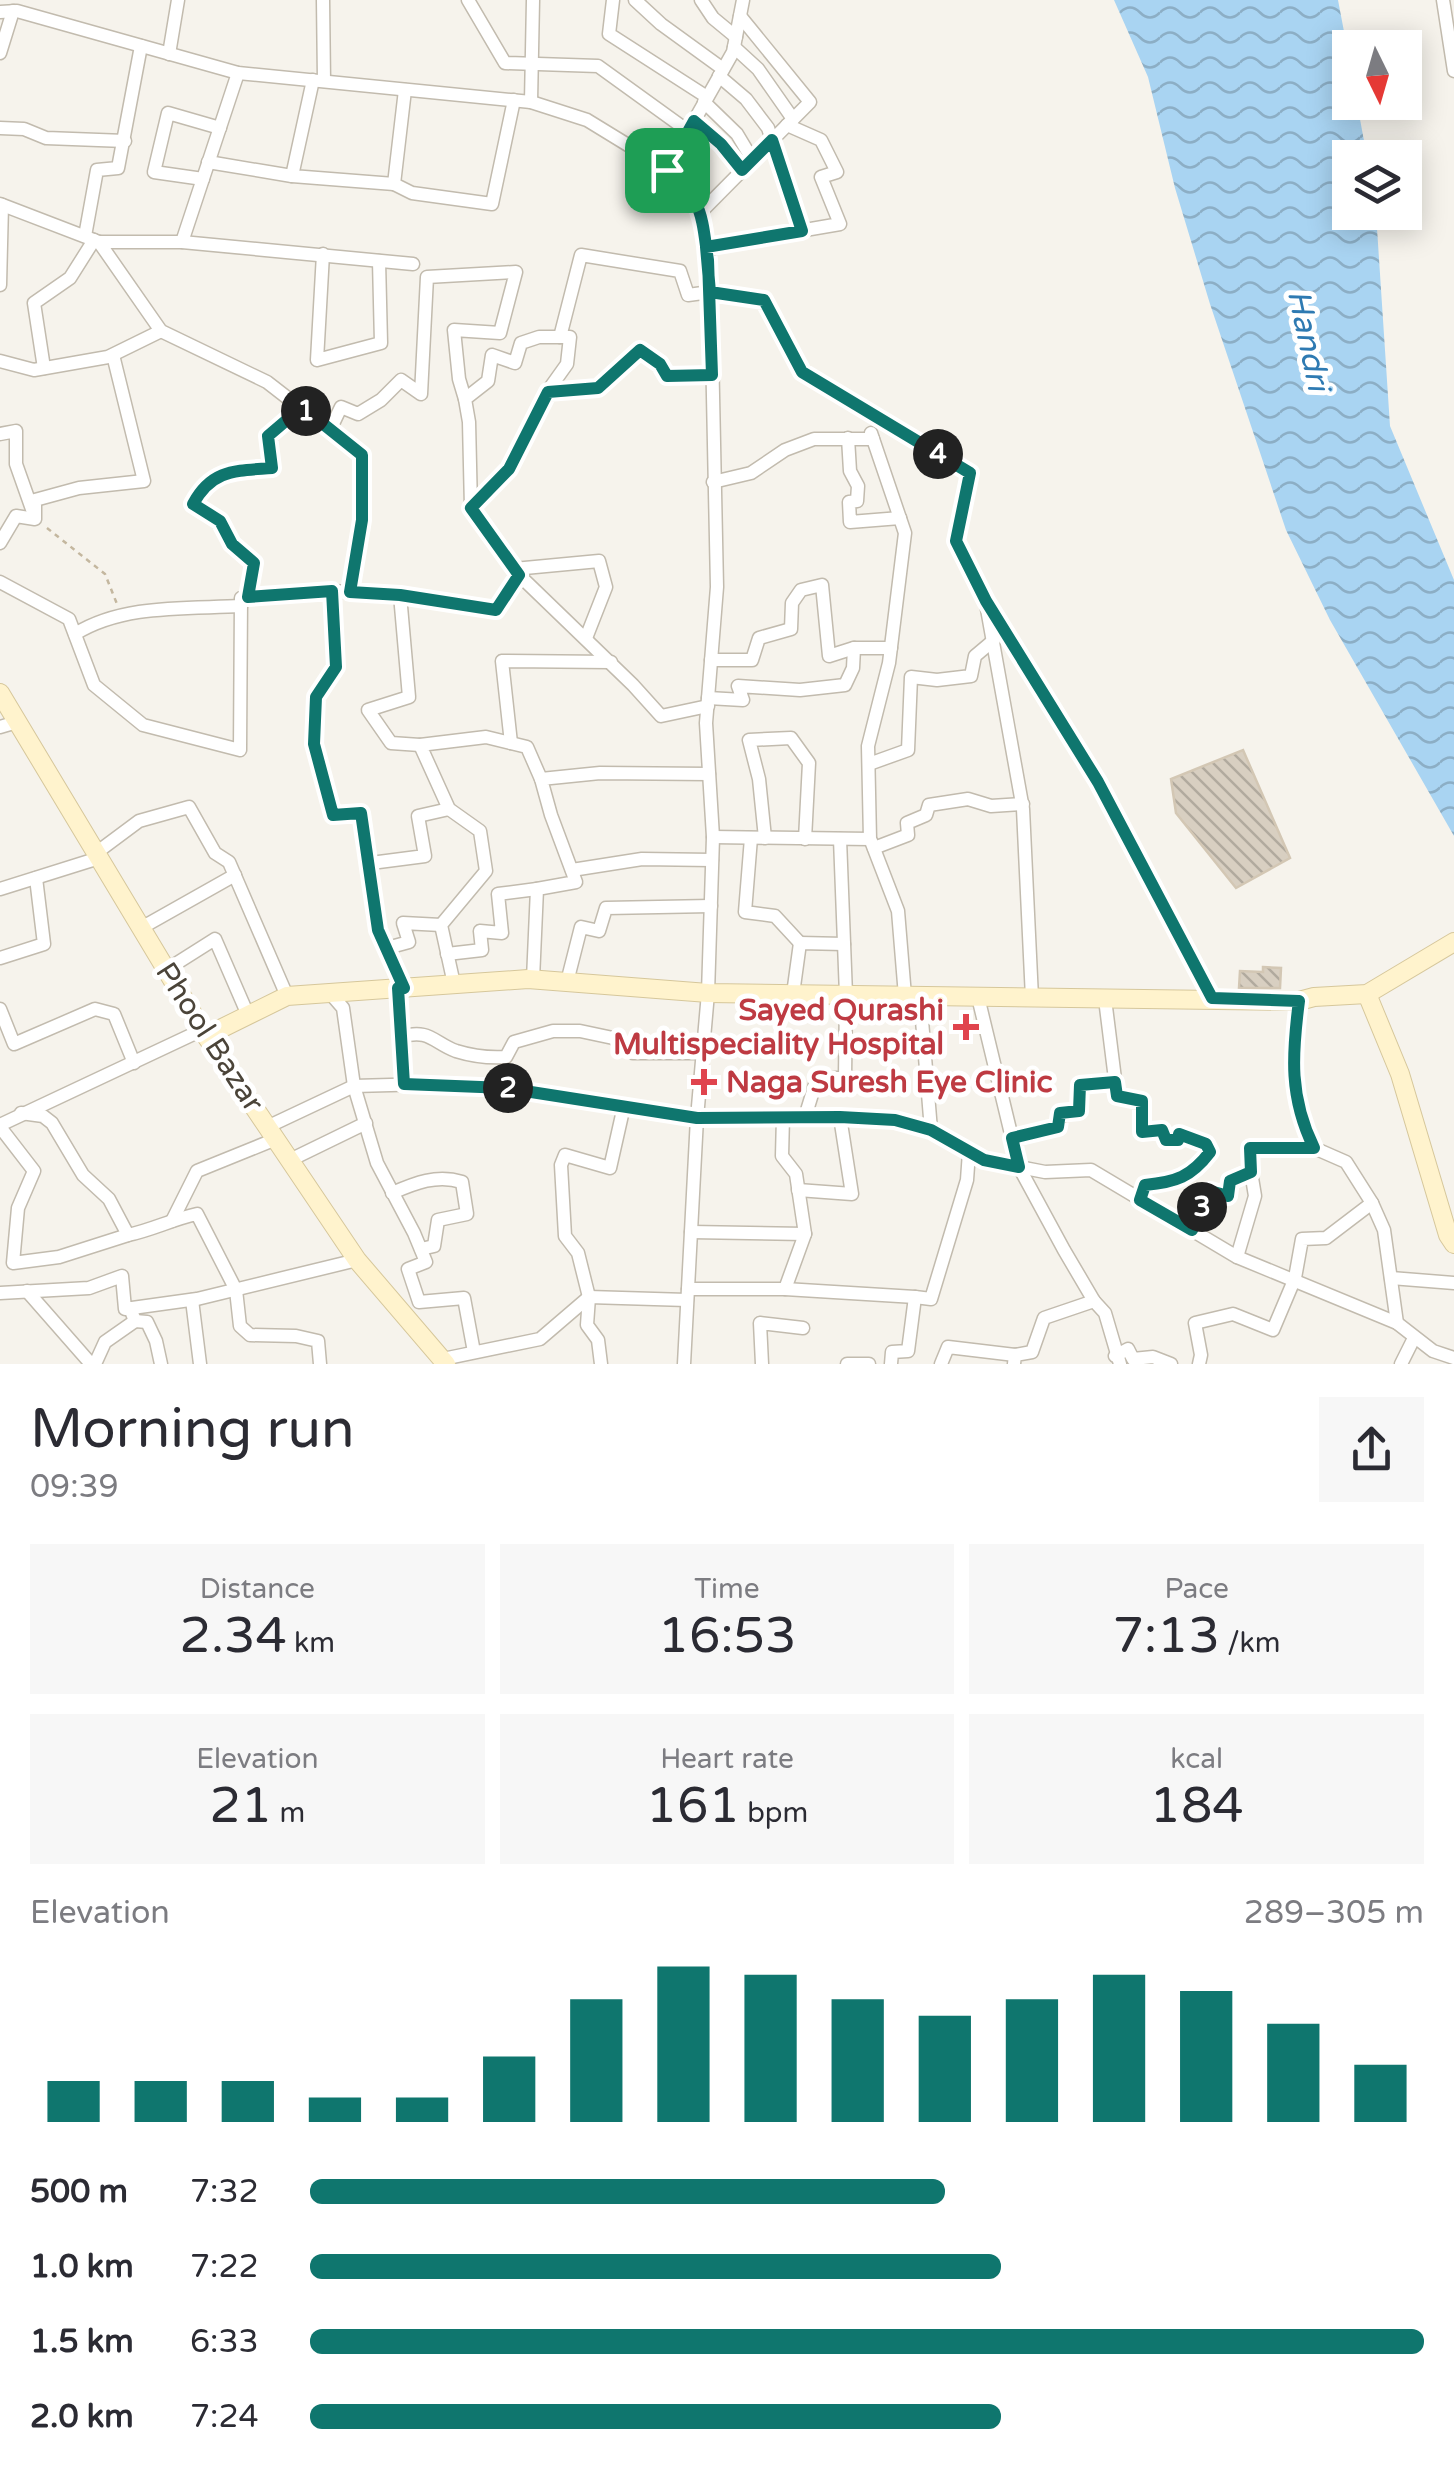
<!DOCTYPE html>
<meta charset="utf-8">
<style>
body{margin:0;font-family:"Varela Round",sans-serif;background:#f7f7f7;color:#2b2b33;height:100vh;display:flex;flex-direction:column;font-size:38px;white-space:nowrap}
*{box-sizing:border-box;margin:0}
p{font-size:32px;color:#7c7c81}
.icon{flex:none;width:55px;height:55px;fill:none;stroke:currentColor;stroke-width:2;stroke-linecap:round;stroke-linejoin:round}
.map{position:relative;height:1364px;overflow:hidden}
.sheet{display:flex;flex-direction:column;background:#fff;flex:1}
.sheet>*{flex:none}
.needle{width:65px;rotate:175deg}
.fabs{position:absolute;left:1332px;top:30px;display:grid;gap:20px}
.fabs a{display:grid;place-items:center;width:90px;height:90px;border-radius:0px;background:#fff;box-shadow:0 5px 25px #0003;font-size:50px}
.pin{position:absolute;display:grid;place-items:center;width:85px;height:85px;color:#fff;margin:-42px;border-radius:20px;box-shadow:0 5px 15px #0006}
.km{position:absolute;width:50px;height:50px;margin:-25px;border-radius:50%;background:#222;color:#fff;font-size:28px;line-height:50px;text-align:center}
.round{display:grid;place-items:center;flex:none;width:105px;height:105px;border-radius:0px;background:#f7f7f7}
.summary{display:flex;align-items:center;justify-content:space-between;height:170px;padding:0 30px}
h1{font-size:55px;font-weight:600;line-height:75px}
.figures{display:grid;grid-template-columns:repeat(3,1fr);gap:15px;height:170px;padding:10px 30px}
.figures div{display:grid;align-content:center;border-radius:0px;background:#f7f7f7;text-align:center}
.figures b{font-size:50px;font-weight:600}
.figures small{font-size:28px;font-weight:400}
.figures p{font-size:28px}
.chart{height:280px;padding:20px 30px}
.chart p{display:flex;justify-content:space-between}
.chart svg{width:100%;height:180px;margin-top:10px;stroke:#0f766e;stroke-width:6}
ul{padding:0 30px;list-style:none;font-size:32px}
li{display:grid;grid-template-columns:160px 120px 1fr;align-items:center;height:75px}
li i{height:25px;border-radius:12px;background:#0f766e}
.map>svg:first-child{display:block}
</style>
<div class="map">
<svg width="1454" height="1364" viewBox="0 0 1454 1364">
<defs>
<pattern id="water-waves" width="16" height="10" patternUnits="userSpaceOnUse" patternTransform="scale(2.5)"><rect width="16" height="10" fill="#a9d4f2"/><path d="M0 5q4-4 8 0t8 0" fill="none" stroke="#8caec5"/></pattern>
<pattern id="building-back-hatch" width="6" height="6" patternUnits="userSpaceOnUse" patternTransform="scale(2.5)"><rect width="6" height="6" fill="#d8cfc1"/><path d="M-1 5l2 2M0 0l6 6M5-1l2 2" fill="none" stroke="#b1aa9e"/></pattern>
</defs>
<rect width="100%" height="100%" fill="#f6f3ec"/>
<!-- water -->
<polygon fill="url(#water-waves)" points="1114,0 1338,0 1350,63 1350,102 1357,103 1367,157 1350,158 1350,212 1376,213 1390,426 1454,580 1454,836 1330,620 1286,530 1210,304 1175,188 1148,77"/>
<!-- building -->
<g fill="url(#building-back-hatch)" stroke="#d3c7b4" stroke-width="2.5">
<polygon points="1243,750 1290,858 1236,888 1176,813 1171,779"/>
<polygon points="1263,967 1281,968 1280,988 1239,988 1240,971 1263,972"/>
</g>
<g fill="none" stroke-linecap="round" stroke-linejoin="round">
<defs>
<g id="street">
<polyline points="323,0 324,81"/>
<polyline points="468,0 505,63 598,66 688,131"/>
<polyline points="613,0 609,34 707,97"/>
<polyline points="635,0 661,24 723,69"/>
<polyline points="701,0 713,18 736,37"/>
<polyline points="1443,0 1454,71"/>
<polyline points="0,12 17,11 238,73 531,102 587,120 667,169 697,205 709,261 711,300 717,587 706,723 713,837 708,993 697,1118 684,1364"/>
<polyline points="734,47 758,69 793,119"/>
<polyline points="0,53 13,11"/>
<polyline points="169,54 178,0"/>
<polyline points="719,76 746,99 768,128 802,231"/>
<polyline points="313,80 292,176 394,184"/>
<polyline points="405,90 394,184 412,193 492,204 514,100"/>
<polyline points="531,102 533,0"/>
<polyline points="704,102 737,134 752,159"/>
<polyline points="694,121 721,144 741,170"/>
<polyline points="0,128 24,129 46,138 125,141"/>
<polyline points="208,162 292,176"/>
<polyline points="667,169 733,52 743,0"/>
<polyline points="203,179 154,172 168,113 220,128"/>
<polyline points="0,204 99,242 161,331 267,382 361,455 362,521 349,592"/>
<polyline points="699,214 810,102 740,16"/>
<polyline points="85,236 97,170 118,168 141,46"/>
<polyline points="99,242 182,242 413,264"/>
<polyline points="182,242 238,73"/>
<polyline points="706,247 840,224 821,177 837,172 821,140 787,125"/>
<polyline points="323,254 317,360 381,343 379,261"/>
<polyline points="0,285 2,205"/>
<polyline points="560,337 581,255 680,271 688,295 710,292 764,300 802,373 969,473 956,541 986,601 1098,782 1212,998"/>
<polyline points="0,361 34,370 108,357 161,331"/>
<polyline points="44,368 34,303 70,278 94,240"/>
<polyline points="331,428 341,407 358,414 381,400 401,380 421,394 427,277 516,272 500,333 454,330 459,379 465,399"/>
<polyline points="0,434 16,431 16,464 33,512"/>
<polyline points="848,438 850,471 858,486 857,501 849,502 850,522 900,518"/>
<polyline points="713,482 751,473 785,450 814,439 873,439"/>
<polyline points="471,508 469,422 465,399 488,381 492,355 515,363 521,343 539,337 570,337 567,364 547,392"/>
<polyline points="0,543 16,516 35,519 35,500 79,488 144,481 113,355"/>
<polyline points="514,569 599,561 606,587 586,638"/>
<polyline points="519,575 471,508 509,469 547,392 598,388 640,350 660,364 667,376 712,375"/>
<polyline points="0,582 69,619 94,685 143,725 240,750 241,598 332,591"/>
<polyline points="400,595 409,697 368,710 391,743 420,745"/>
<path d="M248,597l6,-34 -23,-19 -11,-23 -27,-17c19,-35 42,-33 79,-36l-4,-32 34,-29"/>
<polyline points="987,609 1023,809 1032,998"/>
<path d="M75,634c48,-30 111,-25 166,-28"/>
<polyline points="711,660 752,660 759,638 791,629 792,603 801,590 822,585 829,656 854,648"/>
<polyline points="708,698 743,700 738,686 800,690 845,685 853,668 854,648 891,648"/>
<polyline points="0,727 17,722"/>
<polyline points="511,743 502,661 611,662"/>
<polyline points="869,764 908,750 911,677 937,680 971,676 975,656 994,640"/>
<polyline points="713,837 870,839 868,746 889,663 905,533 871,433"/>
<polyline points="751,838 745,912 775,916 800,943"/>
<polyline points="765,838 759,779 749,740 791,738 809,763 805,839"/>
<polyline points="871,841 898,911 905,996"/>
<polyline points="874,848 908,835 907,823 926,815 929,805 968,799 991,806 1023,804"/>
<polyline points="96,853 139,821 189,807 215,853 229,862 287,996"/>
<polyline points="371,863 425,856 418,816 449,809"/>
<polyline points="572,870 642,859 712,860"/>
<polyline points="0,889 99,858"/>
<polyline points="141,928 235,875"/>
<polyline points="387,948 409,942 403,923 441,925"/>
<polyline points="447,954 482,950 480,931 502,933 498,894 537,889"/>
<polyline points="0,958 44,944 36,878"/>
<polyline points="166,970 215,939 248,1015"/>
<polyline points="533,979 537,889 576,882 551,815 541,779 600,773 709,774"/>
<polyline points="567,982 581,927 599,931 606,908 711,906"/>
<polyline points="454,984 441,925 486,871 480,831 449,809 420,745 486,737 527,747 541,779"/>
<polyline points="398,988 401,1037"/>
<polyline points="404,988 379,930 361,813 333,815 314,745 316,697 335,667 332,591 400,595 496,610 519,575 633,685 661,716 708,706"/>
<polyline points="330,993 343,1008 354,1086 377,1163 414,1233 426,1262 408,1269 419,1302 464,1298 474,1352"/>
<polyline points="793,994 800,943 844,944"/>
<polyline points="920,996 931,1130"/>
<polyline points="978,997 1019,1167 1064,1250 1094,1301 1105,1313 1120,1364"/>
<path d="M1105,999l12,96 25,6 1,31 19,-2 4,10h12l1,-6 27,10 4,7c-19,26 -34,31 -65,34l-5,14"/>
<path d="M1299,1001c-7,54 -10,96 15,147l32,14 26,41 12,27 13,93"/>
<polyline points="0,1009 14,1044 95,1009 114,1014 134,1063"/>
<path d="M404,1084l-3,-47c28,-9 33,6 55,14 16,5 34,7 50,6l8,-15 39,-11h27l33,7 20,15h70"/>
<path d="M21,1113l22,3 9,7 31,52 26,24 19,36c24,-5 45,-16 69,-21l39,76 4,36 10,9 46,1 22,5 2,23"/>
<polyline points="805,1117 817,1078 845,1078 846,995 840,839"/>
<polyline points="0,1125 202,1030"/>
<polyline points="0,1127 34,1171 18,1208 13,1263 59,1257 128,1235"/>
<polyline points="267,1127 354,1086 427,1084 506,1088 697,1118 840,1117 895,1120 931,1130 983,1160 1045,1172 1091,1170 1237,1257 1397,1323 1433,1351 1454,1358"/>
<polyline points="1012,1137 1058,1127 1060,1113 1079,1111 1080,1085 1115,1082"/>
<polyline points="290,1160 366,1123"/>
<polyline points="798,1190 852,1194 840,1117"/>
<path d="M392,1193c23,-10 45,-19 70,-11l5,32 -29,6 -4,26 -13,3"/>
<polyline points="172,1221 197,1171 276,1139"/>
<polyline points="1192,1230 1210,1191 1227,1196 1230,1181 1251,1172 1250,1148 1314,1148"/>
<polyline points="691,1232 805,1234 796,1174 782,1156 783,1117"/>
<polyline points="1237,1257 1255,1196 1251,1172"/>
<polyline points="1391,1278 1454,1283"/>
<polyline points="688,1289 785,1289 805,1234"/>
<polyline points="785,1289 915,1297"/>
<polyline points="27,1291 91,1364"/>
<polyline points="0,1293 89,1288 122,1276 125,1309 197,1299 357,1260"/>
<polyline points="192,1300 200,1364"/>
<polyline points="135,1321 147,1322 156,1341 161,1364"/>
<polyline points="1115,1356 1128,1349 1133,1359 1153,1357 1171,1364"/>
<polyline points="443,1359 540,1339 589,1297 687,1300"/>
<polyline points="95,1364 105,1342 135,1321 130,1308"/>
<polyline points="601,1364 598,1340 587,1325 589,1297 578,1253 565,1236 561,1165 565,1155 610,1168 624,1106"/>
<polyline points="762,1364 760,1323 803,1328"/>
<polyline points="847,1364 869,1364"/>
<polyline points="891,1364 892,1352 908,1351 915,1297 931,1299 967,1180 969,1152"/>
<polyline points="941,1364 948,1347 1015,1355"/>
<polyline points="1014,1364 1015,1355 1032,1352 1044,1318 1094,1301"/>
<polyline points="1199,1364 1201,1355 1195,1323 1233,1314 1273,1330 1295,1278 1302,1239 1326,1238 1372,1203"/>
<polyline points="1401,1364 1414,1338"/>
</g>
<g id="secondary">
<polyline points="0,693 206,1036 357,1260 446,1364"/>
<polyline points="1367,994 1400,1074 1448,1235 1454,1244"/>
<polyline points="206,1036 287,996 528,979 708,993 1299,1001 1314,997 1367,994 1454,942"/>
</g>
</defs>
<!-- street casing -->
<use href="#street" stroke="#c2bbae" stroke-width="15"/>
<!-- secondary casing -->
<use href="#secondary" stroke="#d6c79b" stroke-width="20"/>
<!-- path -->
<polyline stroke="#c4b79f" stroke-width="2.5" stroke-dasharray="5 5" stroke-linecap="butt" points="47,528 105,574 117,604"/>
<!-- street -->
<use href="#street" stroke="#fff" stroke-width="12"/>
<!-- secondary -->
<use href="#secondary" stroke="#fff3cd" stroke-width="18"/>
</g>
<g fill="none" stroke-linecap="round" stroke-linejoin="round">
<defs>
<path id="route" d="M667,170c9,10 20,21 28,32 9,15 10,41 13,58l4,115 -45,1 -7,-12 -20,-14 -42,38 -50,4 -39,77 -38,39 48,67 -23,35 -96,-15 -50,-3 12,-72v-65l-60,-48 -34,29 4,32c-37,3 -60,1 -79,36l27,17 12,23 22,19 -6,34 84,-6 4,76 -20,30 -2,47 19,71 28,-2 17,117 26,58h-6l6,96 102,4 191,30 143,-1 55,3 36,10 53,30 35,7 -7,-29 46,-11 2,-14 19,-2 1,-26 35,-3 2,14 25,5v31l20,-2 4,10h12l1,-6 27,10 4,8c-19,25 -34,30 -65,33l-5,15 52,30 18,-39 18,5 2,-15 21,-9 -1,-24h64c-25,-51 -22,-93 -15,-147l-87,-3 -114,-216 -112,-181 -30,-60 14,-68 -168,-101 -38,-72 -54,-8 -4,-45 96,-16 -30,-91 -30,30 -21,-26 -27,-23 -27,49"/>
</defs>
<!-- route casing -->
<use href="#route" stroke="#fff" stroke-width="20"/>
<!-- route -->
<use href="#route" stroke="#0f766e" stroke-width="12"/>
</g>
<!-- markers -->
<g fill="#e0444e" stroke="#fff" stroke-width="4">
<path d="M961 1012h10v10h10v10h-10v10h-10v-10h-10v-10h10z"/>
<path d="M699 1067h10v10h10v10h-10v10h-10v-10h-10v-10h10z"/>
</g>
<g text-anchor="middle" stroke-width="10" stroke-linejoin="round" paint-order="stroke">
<!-- health labels -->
<g font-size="30" font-weight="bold" fill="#be3a42" stroke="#fff" text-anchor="end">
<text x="944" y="1020">Sayed Qurashi<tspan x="944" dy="34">Multispeciality Hospital</tspan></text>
<text x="726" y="1092" text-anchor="start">Naga Suresh Eye Clinic</text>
</g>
<!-- street labels -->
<g font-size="30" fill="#4b4439" stroke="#fff">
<text transform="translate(210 1037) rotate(57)" y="10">Phool Bazar</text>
</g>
<!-- water labels -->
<g font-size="32" font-style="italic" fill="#2e7ab2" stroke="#fff">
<text transform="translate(1309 340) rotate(78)" y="11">Handri</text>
</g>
</g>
</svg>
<div class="fabs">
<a><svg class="needle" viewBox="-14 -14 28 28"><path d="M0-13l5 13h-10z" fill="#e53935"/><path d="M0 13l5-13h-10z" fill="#7c7c81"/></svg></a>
<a><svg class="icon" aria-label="layers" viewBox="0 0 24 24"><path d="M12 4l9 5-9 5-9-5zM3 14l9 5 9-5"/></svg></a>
</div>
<div class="pin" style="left:667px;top:170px;background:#1e9e55"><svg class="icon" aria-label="arrive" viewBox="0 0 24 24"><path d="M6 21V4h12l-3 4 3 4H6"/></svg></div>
<b class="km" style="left:306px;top:411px">1</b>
<b class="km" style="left:508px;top:1088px">2</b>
<b class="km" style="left:1202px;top:1207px">3</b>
<b class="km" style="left:938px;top:454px">4</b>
</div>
<section class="sheet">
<div class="summary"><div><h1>Morning run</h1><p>09:39</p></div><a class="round"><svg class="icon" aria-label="share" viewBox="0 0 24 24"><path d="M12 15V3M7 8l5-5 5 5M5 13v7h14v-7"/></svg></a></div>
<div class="figures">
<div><p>Distance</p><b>2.34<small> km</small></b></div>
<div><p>Time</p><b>16:53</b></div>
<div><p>Pace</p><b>7:13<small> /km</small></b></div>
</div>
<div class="figures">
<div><p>Elevation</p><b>21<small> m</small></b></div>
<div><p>Heart rate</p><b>161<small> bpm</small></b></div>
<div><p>kcal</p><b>184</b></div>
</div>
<div class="chart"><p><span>Elevation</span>289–305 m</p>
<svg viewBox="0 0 160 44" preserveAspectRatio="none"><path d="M5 44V34M15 44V34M25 44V34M35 44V38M45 44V38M55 44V28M65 44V14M75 44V6M85 44V8M95 44V14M105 44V18M115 44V14M125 44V8M135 44V12M145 44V20M155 44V30"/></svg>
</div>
<ul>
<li><b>500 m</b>7:32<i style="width:57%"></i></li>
<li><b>1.0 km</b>7:22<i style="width:62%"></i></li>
<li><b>1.5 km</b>6:33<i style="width:100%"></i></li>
<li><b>2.0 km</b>7:24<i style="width:62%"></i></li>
</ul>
</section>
